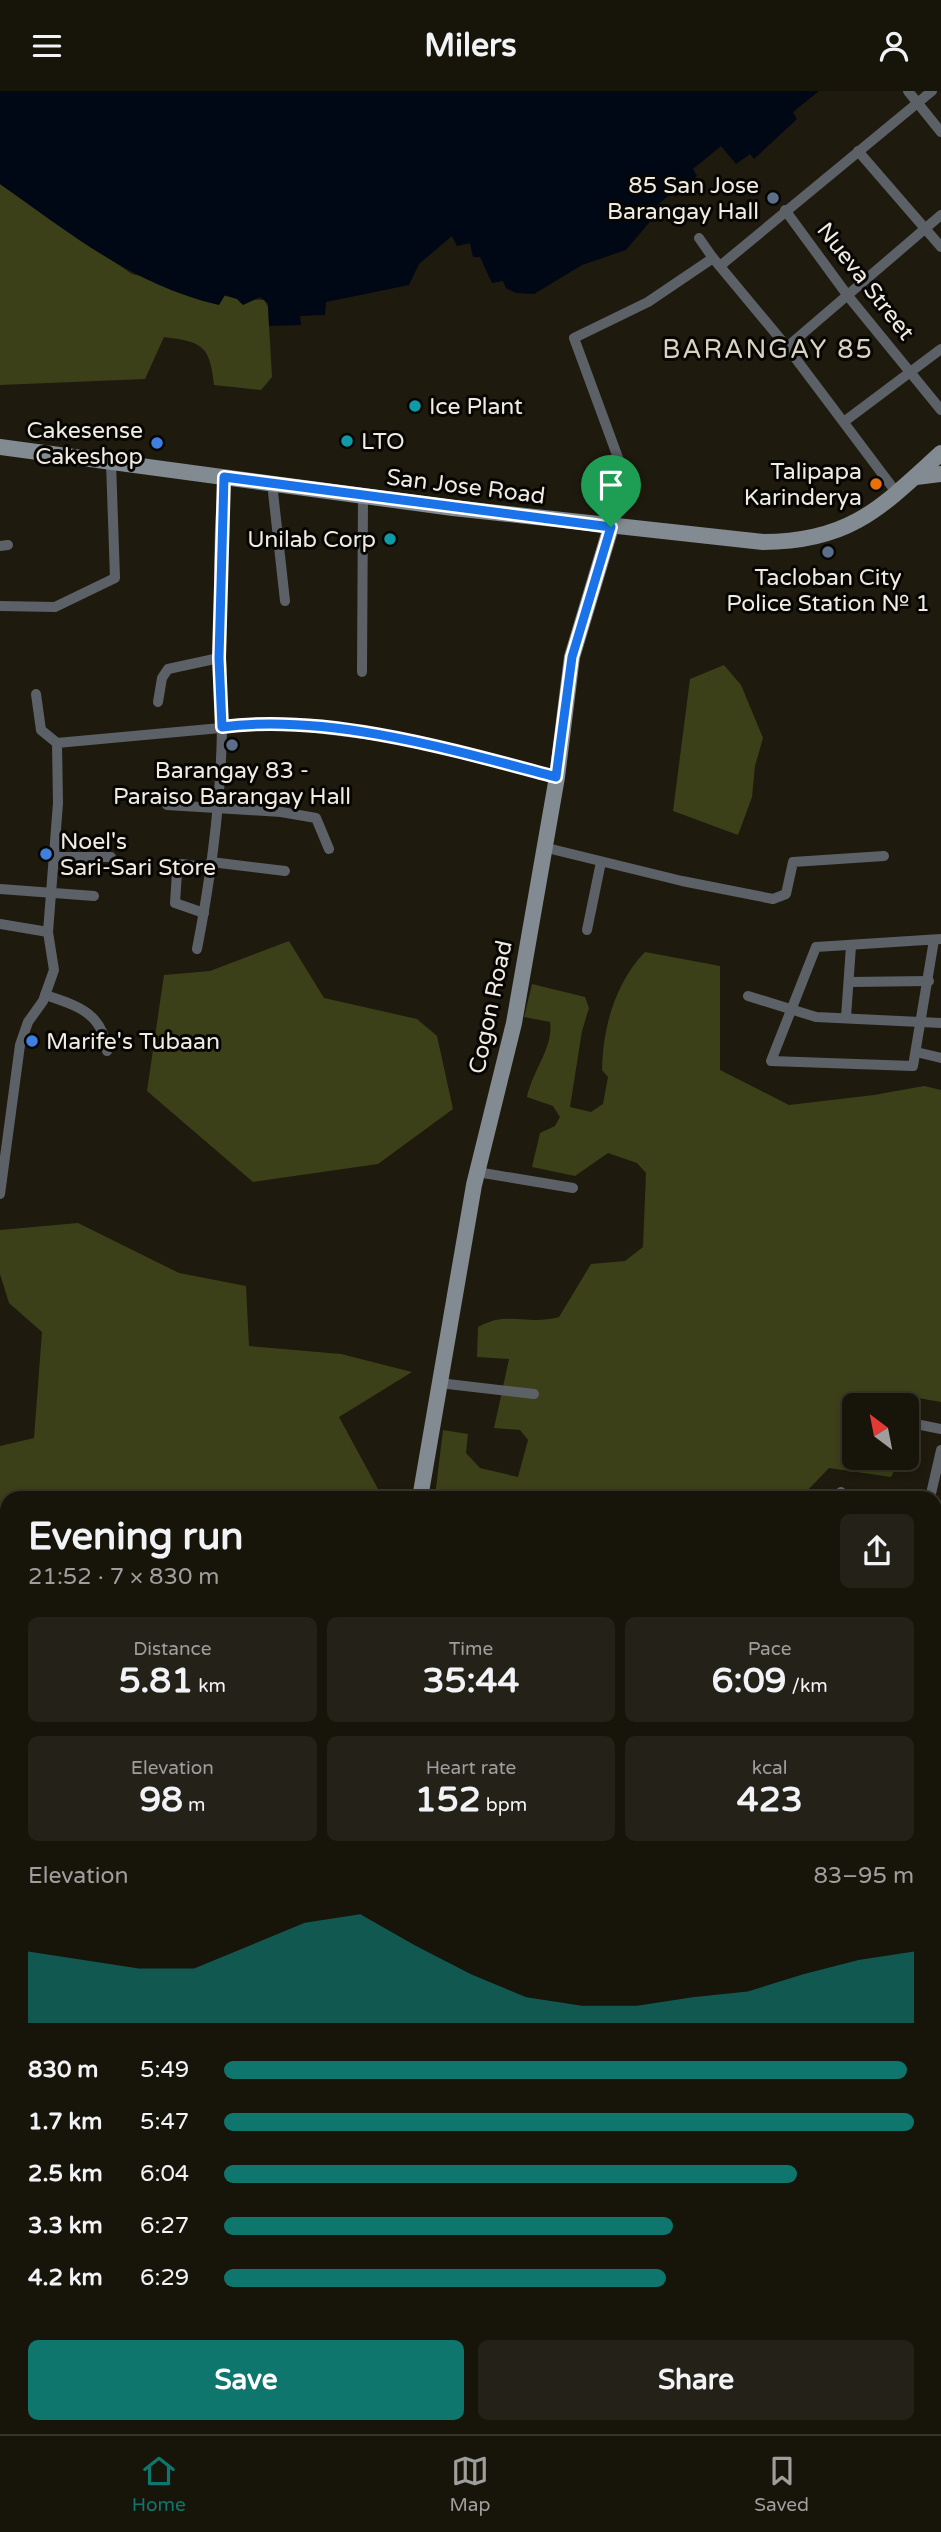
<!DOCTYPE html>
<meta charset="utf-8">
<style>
body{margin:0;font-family:"Varela Round",sans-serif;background:#242118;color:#f1f3f6;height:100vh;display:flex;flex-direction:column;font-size:26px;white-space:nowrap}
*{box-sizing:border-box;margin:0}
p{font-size:23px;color:#9e9e9c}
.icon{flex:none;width:38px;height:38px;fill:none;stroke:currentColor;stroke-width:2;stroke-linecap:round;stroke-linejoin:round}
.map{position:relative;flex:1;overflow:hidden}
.side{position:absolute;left:0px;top:1400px;width:942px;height:943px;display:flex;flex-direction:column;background:#17140a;border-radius:21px 21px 0 0;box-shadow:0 4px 10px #0003,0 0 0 2px #36332b}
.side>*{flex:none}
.needle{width:46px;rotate:328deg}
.buttons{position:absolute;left:842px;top:1302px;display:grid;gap:14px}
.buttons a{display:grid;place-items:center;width:77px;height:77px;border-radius:10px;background:#17140a;box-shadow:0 4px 10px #0003,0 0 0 2px #36332b;font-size:35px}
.pin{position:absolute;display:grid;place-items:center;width:60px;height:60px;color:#fff;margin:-72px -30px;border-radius:50% 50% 50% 0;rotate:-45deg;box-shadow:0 0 7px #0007}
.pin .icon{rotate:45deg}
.round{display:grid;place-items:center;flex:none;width:74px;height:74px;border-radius:10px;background:#242118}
.headline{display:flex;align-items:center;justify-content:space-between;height:119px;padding:0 28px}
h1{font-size:38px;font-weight:700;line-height:52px}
.stats{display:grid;grid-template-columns:repeat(3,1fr);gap:10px;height:119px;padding:7px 28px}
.stats div{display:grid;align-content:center;border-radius:10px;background:#242118;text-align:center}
.stats b{font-size:35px;font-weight:700}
.stats small{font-size:19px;font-weight:400}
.stats p{font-size:19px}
.chart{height:196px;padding:14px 28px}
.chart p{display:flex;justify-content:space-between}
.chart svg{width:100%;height:126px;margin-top:7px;fill:#0f766e;opacity:.7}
.action{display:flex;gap:14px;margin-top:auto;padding:14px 28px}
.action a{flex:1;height:80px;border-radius:10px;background:#0f766e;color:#fff;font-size:28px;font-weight:700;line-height:80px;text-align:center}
.action a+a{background:#242118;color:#f1f3f6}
ul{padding:0 28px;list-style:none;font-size:23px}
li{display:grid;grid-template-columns:112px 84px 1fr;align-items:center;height:52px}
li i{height:18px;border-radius:9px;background:#0f766e}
header{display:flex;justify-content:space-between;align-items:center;height:91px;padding:0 28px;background:#17140a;font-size:32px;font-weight:700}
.menu{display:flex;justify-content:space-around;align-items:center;height:98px;border-top:2px solid #36332b;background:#17140a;font-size:19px;color:#9e9e9c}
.menu a{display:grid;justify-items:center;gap:4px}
.menu .active{color:#0f766e}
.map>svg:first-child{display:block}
</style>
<header><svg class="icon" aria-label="menu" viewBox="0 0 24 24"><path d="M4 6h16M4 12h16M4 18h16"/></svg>Milers<svg class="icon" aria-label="person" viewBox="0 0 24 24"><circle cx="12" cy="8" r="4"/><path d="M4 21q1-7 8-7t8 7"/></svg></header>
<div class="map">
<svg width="941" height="2343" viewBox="0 0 941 2343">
<rect width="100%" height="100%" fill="#1f1a0e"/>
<!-- green -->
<g fill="#3b4018">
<path d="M0,93l132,90 106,25 26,1 4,7 4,70 -11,13 -47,-5c-4,-40 -12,-43 -50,-48l-19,42 -145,6z"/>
<polygon points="724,574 741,594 763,647 755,675 752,706 738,744 673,720 690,588"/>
<polygon points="289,850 324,907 417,928 437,945 453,1018 378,1073 253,1091 147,1000 164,884 210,880"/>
<path d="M645,861l75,14v104l69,35 85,-10 50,-9 17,4v312l-51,-9 -4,12h-32v53h41l3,5 -7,14 -62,-9 -24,25v5l-370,-2 8,-66 25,4 -2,19 14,15 38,9 10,-37 -8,-10 -26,-2 15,-69 -32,-2 1,-30c30,-17 48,-1 81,-10l32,-53 34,-3 18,-14 3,-74 -9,-10 -29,-10 -33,23 -43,-9 8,-34 15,-7 5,-9 -7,-11 -26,-9c5,-26 27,-50 23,-75l-26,-5 8,-33 53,13 4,11 -7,23 -12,76 21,5 12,-8 5,-27 -6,-7c1,-43 13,-87 43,-118z"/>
<polygon points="78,1132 179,1182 246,1195 249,1255 341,1263 412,1281 339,1326 378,1398 370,1407 7,1407 7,1531 0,1509 0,1355 34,1347 42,1241 9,1212 0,1183 0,1139"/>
<polygon points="935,1735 941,1738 941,1934 935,1942"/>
<polygon points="7,2187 7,2336 62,2336 52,2343 0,2343 0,2188"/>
<polygon points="91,2336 236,2336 236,2343 96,2343"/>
</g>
<!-- water -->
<path fill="#000715" d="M0,0h819l-26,21 4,7 -43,40 -4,-5 -14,10 -15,-18 -28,23 4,7 -21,21 -4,-4 -16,13 3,5 -33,39 -44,15 -48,29 -18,-1 -10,-5 -3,-7 -11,2 -12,-26h-7l-3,-14 -13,3 -5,-10 -33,28 -10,21 -83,17 -1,13 -25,1 1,9 -32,1 -1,-23 -8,-6 -17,8 -6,-6 -12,-4 -6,10c-84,-19 -150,-72 -219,-121z"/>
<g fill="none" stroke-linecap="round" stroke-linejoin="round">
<!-- street -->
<g stroke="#5c6167" stroke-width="10">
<polyline points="908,0 941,41"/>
<polyline points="858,60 941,156"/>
<polyline points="785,119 848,205 941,319"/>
<polyline points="699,147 713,167"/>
<polyline points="720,175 932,0"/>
<polyline points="787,256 941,124"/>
<polyline points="845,330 941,258"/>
<polyline points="272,392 285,510"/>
<polyline points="615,436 620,372 574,247 648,211 713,167 787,256 896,401"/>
<polyline points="0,455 8,454"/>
<polyline points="0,515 55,516 115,487 111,371"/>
<polyline points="362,581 363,405"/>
<polyline points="36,603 41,639 57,652"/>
<polyline points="158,611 162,587 168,578 219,567"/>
<polyline points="167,714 281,721 316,727 329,758"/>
<polyline points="543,756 682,790 773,808 786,803 793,771 884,765"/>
<polyline points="53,766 111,766"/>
<polyline points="211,771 285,780"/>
<polyline points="0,798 94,805"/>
<polyline points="204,822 175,812 177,781 182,773 210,777"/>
<polyline points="0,833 48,841"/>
<polyline points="587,839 601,771"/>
<polyline points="934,849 913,975 771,970 816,856 941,848"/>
<path d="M197,858c14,-72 24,-147 25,-222 1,-83 -8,-168 2,-250"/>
<polyline points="850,891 929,890"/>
<path d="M45,904c33,11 58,18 62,56"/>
<polyline points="748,905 816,926 941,932"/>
<polyline points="846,926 851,855"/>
<polyline points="916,961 941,967"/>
<polyline points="477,1081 573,1097"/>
<polyline points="0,1103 20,954 28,931 43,910 54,879 48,841 58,712 57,652 274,632 397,647 557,686"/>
<polyline points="439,1292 534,1303"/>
<polyline points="906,1331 941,1338"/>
<polyline points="839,1407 841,1401"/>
<polyline points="930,1407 941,1359"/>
<polyline points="934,1460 941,1461"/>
<polyline points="934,1579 941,1580"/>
<polyline points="7,1918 7,1938"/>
<polyline points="934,2143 941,2144"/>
<polyline points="277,2336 278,2343"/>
<polyline points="540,2336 557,2343"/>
<polyline points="430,2343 430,2336 435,2336"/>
</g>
<!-- secondary -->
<g stroke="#828a92" stroke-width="16">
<path d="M0,356l453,61 310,34c86,0 118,-34 178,-89"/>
<polyline points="916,386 941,383"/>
<polyline points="420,1407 474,1094 514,932 557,686 572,566 611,436"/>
<polyline points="353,2336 354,2343"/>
</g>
</g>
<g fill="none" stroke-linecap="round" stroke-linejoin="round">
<defs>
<path id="route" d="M224,386l387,50 -39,130 -16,120c-102,-27 -228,-64 -334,-50l-3,-69z"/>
</defs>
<!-- route casing -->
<use href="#route" stroke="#fff" stroke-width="14"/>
<!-- route -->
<use href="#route" stroke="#1a73e8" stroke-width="9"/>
</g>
<!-- markers -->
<g fill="#5c6f8a" stroke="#070603" stroke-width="2.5">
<circle cx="773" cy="107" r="7"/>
<circle cx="828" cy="461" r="7"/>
<circle cx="232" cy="654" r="7"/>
</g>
<g fill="#0f9aa8" stroke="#070603" stroke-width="2.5">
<circle cx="415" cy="315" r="7"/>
<circle cx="347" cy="350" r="7"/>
<circle cx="390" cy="448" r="7"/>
</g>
<g fill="#3f7fe0" stroke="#070603" stroke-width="2.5">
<circle cx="157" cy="352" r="7"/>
<circle cx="46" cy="763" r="7"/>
<circle cx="32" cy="950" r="7"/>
</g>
<circle fill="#e8710a" stroke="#070603" stroke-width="2.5" cx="876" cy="393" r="7"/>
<g text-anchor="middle" stroke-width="6" stroke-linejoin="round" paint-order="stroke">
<!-- poi labels -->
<g font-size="23" fill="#f0ece4" stroke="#070603" text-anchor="end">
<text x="759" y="102">85 San Jose<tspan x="759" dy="26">Barangay Hall</tspan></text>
<text x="429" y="323" text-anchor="start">Ice Plant</text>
<text x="143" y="347">Cakesense<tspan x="143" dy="26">Cakeshop</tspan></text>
<text x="361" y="358" text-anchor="start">LTO</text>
<text x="862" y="388">Talipapa<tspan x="862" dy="26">Karinderya</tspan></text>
<text x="376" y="456">Unilab Corp</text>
<text x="828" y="494" text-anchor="middle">Tacloban City<tspan x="828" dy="26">Police Station № 1</tspan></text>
<text x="232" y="687" text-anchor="middle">Barangay 83 -<tspan x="232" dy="26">Paraiso Barangay Hall</tspan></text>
<text x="60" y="758" text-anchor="start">Noel's<tspan x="60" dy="26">Sari-Sari Store</tspan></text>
<text x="46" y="958" text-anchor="start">Marife's Tubaan</text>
</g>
<!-- street labels -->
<g font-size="23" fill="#f0ece4" stroke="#070603">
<text transform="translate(866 190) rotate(52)" y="8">Nueva Street</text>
<text transform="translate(466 395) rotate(7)" y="8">San Jose Road</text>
<text transform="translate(490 916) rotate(-78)" y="8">Cogon Road</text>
</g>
<!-- quarter labels -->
<g font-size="26" letter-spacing="2" fill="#d8d2c1" stroke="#070603">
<text x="768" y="267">BARANGAY 85</text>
</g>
</g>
</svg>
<div class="buttons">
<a><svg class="needle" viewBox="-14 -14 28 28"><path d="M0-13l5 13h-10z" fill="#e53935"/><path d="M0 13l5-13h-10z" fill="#9e9e9c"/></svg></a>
</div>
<div class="pin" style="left:611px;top:436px;background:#1e9e55"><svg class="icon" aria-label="arrive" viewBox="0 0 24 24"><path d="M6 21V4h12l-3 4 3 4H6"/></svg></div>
<section class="side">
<div class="headline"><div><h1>Evening run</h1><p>21:52 · 7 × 830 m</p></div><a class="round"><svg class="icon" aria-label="share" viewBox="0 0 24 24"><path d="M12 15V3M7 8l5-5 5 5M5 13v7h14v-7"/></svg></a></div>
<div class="stats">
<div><p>Distance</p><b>5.81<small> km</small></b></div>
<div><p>Time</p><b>35:44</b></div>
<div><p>Pace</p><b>6:09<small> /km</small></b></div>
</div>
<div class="stats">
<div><p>Elevation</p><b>98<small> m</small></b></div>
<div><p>Heart rate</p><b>152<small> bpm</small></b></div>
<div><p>kcal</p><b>423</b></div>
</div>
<div class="chart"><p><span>Elevation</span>83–95 m</p>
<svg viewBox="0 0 160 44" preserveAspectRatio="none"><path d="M0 44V19L10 22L20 25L30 25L40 17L50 9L60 6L70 17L80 27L90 35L100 38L110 38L120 35L130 33L140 27L150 22L160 19V44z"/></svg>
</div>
<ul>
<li><b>830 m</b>5:49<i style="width:99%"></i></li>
<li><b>1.7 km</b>5:47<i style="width:100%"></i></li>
<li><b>2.5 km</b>6:04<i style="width:83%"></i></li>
<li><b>3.3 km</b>6:27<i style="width:65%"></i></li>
<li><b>4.2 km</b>6:29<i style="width:64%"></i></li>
</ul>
<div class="action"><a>Save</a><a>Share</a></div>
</section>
</div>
<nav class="menu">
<a class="active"><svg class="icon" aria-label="home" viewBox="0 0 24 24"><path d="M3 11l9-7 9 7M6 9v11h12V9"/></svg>Home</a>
<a><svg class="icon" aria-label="map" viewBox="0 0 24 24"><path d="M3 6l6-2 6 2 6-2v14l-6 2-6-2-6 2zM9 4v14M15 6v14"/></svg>Map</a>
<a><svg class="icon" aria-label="saved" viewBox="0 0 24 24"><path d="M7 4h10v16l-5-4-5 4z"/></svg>Saved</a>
</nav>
